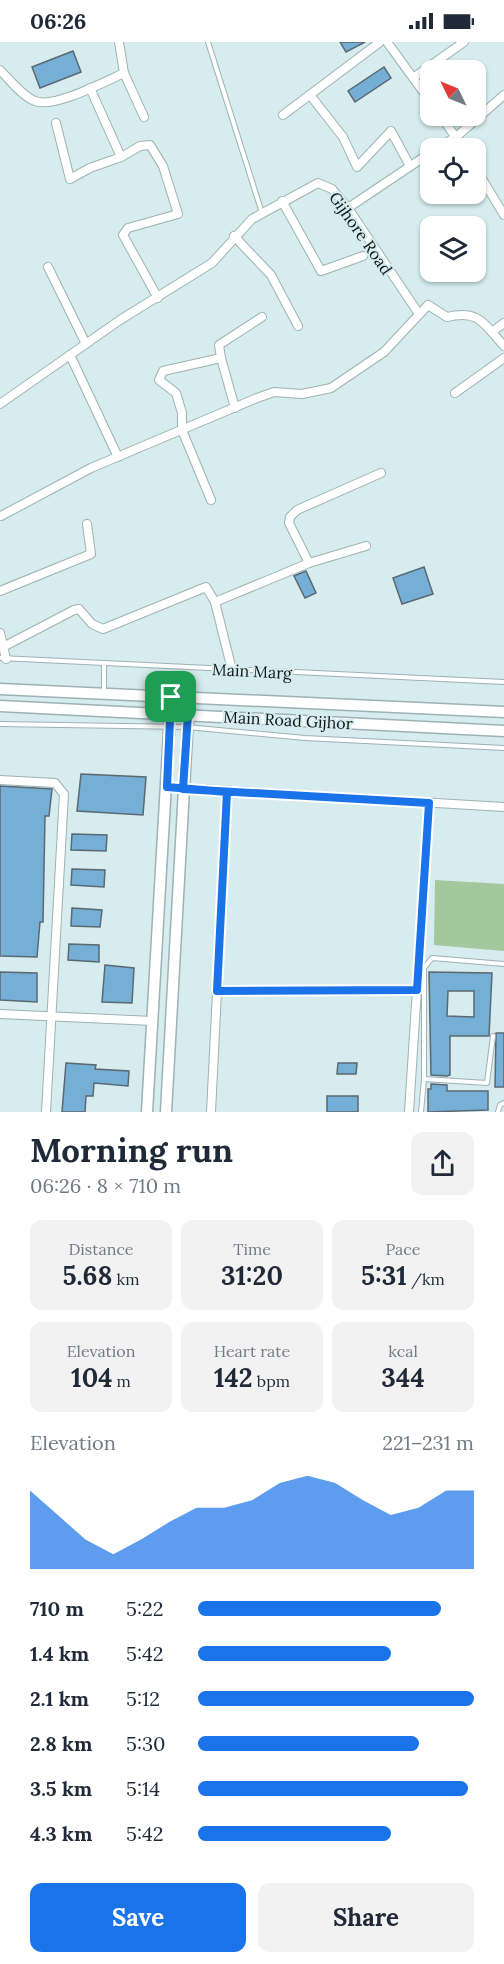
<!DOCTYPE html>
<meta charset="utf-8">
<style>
body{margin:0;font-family:Lora,serif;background:#f2f2f3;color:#1f2937;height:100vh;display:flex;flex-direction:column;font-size:22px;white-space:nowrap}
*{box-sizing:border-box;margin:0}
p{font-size:20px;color:#747a83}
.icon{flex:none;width:33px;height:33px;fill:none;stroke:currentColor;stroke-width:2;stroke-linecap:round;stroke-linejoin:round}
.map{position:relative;height:1070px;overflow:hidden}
.sheet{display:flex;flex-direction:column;background:#fff;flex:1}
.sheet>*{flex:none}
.needle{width:39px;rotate:313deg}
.controls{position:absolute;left:420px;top:18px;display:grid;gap:12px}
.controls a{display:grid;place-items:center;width:66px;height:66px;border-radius:12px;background:#fff;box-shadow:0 2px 4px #0004;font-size:30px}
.pin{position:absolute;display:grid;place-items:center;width:51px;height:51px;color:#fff;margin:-26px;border-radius:12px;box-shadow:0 3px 9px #0006}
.round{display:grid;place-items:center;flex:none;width:63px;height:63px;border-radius:12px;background:#f2f2f3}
.head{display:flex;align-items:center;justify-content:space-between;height:102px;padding:0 30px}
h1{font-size:33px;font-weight:800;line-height:45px}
.metrics{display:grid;grid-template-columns:repeat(3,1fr);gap:9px;height:102px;padding:6px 30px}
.metrics div{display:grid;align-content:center;border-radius:12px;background:#f2f2f3;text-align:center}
.metrics b{font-size:26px;font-weight:800}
.metrics small{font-size:16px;font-weight:400}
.metrics p{font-size:16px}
.chart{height:168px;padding:12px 30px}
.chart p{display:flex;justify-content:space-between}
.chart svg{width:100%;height:108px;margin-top:6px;fill:#1a73e8;opacity:.7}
.action{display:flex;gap:12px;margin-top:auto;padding:12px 30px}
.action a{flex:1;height:69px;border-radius:12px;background:#1a73e8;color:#fff;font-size:24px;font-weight:800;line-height:69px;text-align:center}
.action a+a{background:#f2f2f3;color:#1f2937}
ul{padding:0 30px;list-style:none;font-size:20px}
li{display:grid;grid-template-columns:96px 72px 1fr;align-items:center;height:45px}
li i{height:15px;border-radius:8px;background:#1a73e8}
.status{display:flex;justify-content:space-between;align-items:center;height:42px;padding:0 30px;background:#fff;direction:ltr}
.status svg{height:16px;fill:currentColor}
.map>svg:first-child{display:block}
</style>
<div class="status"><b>06:26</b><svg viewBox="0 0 49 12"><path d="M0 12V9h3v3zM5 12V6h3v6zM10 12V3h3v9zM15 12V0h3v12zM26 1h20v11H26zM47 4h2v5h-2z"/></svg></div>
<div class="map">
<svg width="504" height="1070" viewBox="0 0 504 1070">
<rect width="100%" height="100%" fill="#d6ecef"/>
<!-- green -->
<polygon fill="#a4c89d" points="435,838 504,842 504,909 434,903"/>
<!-- building -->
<g fill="#76afd5" stroke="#5a6872" stroke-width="1.5" fill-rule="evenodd">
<polygon points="340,0 365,0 346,10"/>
<polygon points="73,9 81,30 40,46 32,25"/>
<polygon points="384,25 391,36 355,60 348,49"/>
<polygon points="424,525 433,552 402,562 393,536"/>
<polygon points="306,529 316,551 305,556 294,534"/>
<polygon points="81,732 146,735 143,773 77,769"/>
<polygon points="0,744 52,747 49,774 45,774 43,880 40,880 37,915 0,914"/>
<polygon points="72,792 107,793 106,809 71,808"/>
<polygon points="72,827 105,828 104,845 71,843"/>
<polygon points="72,866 102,868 100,885 71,884"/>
<polygon points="69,902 99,903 99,920 68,918"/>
<polygon points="105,923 134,926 132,961 102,960"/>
<polygon points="0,930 37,931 37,960 0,958"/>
<path d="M429,930l63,1 -3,63h-39v39l-3,1 -16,-1zM448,949h26v26l-27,-1z"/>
<polygon points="496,991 504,991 504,1045 495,1045"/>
<polygon points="66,1021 96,1023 95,1027 129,1029 128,1044 94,1041 93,1054 86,1054 85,1070 62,1070"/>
<polygon points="338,1021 357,1021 356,1032 337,1032"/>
<polygon points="431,1042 447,1043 447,1049 488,1049 488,1068 428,1070 428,1047 431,1047"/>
<rect x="327" y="1054" width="31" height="16"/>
</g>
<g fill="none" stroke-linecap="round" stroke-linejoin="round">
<defs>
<g id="service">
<polyline points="208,0 262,171"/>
<polyline points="0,616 504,640"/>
<polyline points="104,651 104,622"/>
<polyline points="0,682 187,685 305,696 504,706"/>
<polyline points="424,1037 487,1041 493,994"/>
<polyline points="421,1070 424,1037 424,926 432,916 504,922"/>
<polyline points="498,1070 500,1063 504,1061"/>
</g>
<g id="minor">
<polyline points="387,0 430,59"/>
<path d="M0,28c10,10 22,26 35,31 18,8 71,-20 89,-28l-5,-31"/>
<polyline points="124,31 144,75"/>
<polyline points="413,36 464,0"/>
<polyline points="310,53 343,95 357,125 391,89 410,124"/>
<polyline points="283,73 380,0"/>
<polyline points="441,74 463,106"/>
<polyline points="56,81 70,137 90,126 121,115 90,46"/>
<polyline points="437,106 456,95 504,53"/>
<polyline points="121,115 140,104 150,103 163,124 178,172 128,186 123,193 158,256"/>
<polyline points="476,127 504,173"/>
<polyline points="282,159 321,229 363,214"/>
<polyline points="348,166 430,111"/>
<polyline points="234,194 271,233 298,284"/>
<polyline points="48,225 86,302"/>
<polyline points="492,290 504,281"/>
<polyline points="70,313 118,415"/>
<polyline points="221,316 235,366"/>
<polyline points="455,351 504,316"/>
<polyline points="0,362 120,278 212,221 252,177 318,141 332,147 348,166 419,272"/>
<polyline points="211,458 182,388 182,371 176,351 159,338 163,329 221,316 219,303 262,275"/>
<path d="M1,474l90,-48 166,-70 17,-6 28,2 29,-6 53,-36 44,-47 19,12c32,-8 37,7 57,29"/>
<polyline points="309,521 289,481 290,475 297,468 381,431"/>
<polyline points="0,549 91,512 87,482"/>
<polyline points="215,560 232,628"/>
<polyline points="0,591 6,617"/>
<polyline points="3,605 74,568 79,567 92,582 103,587 206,545 215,560 309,521 366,504"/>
<polyline points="0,738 55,741 64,752 46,1070"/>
<polyline points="167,745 504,765"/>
<polyline points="217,949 417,948"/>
<polyline points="0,972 153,979"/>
<polyline points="211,1070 227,750"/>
<polyline points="409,1070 429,761"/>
</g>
<g id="tertiary">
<polyline points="0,647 504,670"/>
<polyline points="0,664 504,689"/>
<polyline points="147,1070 171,655"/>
<polyline points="166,1070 189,657"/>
</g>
</defs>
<!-- service casing -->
<use href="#service" stroke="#9cb2b4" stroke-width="6"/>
<!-- minor casing -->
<use href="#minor" stroke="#9cb2b4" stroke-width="10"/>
<!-- tertiary casing -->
<use href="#tertiary" stroke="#9cb2b4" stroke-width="13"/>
<!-- service -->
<use href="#service" stroke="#fff" stroke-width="4"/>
<!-- minor -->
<use href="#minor" stroke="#fff" stroke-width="8"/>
<!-- tertiary -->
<use href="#tertiary" stroke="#fff" stroke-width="10"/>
</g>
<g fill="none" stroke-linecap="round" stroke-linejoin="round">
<defs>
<polyline id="route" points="171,655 167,745 227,750 217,949 417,948 429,761 183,747 189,657 171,655"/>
</defs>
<!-- route casing -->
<use href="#route" stroke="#fff" stroke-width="12"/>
<!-- route -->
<use href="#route" stroke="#1a73e8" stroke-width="8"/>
</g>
<g text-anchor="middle" stroke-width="4.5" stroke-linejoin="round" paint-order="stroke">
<!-- street labels -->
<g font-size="16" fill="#0d1516" stroke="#d6ecef">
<text transform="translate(361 191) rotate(55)" y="6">Gijhore Road</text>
<text transform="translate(252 629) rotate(3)" y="6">Main Marg</text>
<text transform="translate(288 678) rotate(3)" y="6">Main Road Gijhor</text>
</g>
</g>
</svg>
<div class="controls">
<a><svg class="needle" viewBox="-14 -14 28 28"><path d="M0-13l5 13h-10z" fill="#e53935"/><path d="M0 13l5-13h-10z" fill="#747a83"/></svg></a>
<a><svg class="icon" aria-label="locate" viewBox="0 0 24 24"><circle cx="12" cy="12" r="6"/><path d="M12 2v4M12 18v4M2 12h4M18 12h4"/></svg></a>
<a><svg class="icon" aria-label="layers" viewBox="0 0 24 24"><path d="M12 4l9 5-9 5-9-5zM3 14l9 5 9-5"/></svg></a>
</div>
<div class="pin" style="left:171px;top:655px;background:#1e9e55"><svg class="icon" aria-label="arrive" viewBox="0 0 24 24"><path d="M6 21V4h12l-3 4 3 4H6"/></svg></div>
</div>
<section class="sheet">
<div class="head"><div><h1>Morning run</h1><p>06:26 · 8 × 710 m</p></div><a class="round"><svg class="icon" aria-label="share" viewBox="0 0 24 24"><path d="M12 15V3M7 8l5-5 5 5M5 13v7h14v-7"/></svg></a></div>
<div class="metrics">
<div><p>Distance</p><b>5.68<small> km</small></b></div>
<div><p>Time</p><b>31:20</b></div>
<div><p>Pace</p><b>5:31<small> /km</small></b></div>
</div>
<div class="metrics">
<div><p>Elevation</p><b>104<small> m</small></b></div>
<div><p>Heart rate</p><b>142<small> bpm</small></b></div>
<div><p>kcal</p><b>344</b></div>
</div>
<div class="chart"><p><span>Elevation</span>221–231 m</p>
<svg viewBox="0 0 160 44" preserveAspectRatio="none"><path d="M0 44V12L10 22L20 32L30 38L40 32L50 25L60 19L70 19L80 16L90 9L100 6L110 9L120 16L130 22L140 19L150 12L160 12V44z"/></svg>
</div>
<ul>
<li><b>710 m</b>5:22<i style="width:88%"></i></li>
<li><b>1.4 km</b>5:42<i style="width:70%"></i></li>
<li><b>2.1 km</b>5:12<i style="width:100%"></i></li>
<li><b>2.8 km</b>5:30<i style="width:80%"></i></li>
<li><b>3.5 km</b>5:14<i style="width:98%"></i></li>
<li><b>4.3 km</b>5:42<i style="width:70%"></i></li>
</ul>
<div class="action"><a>Save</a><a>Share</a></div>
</section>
